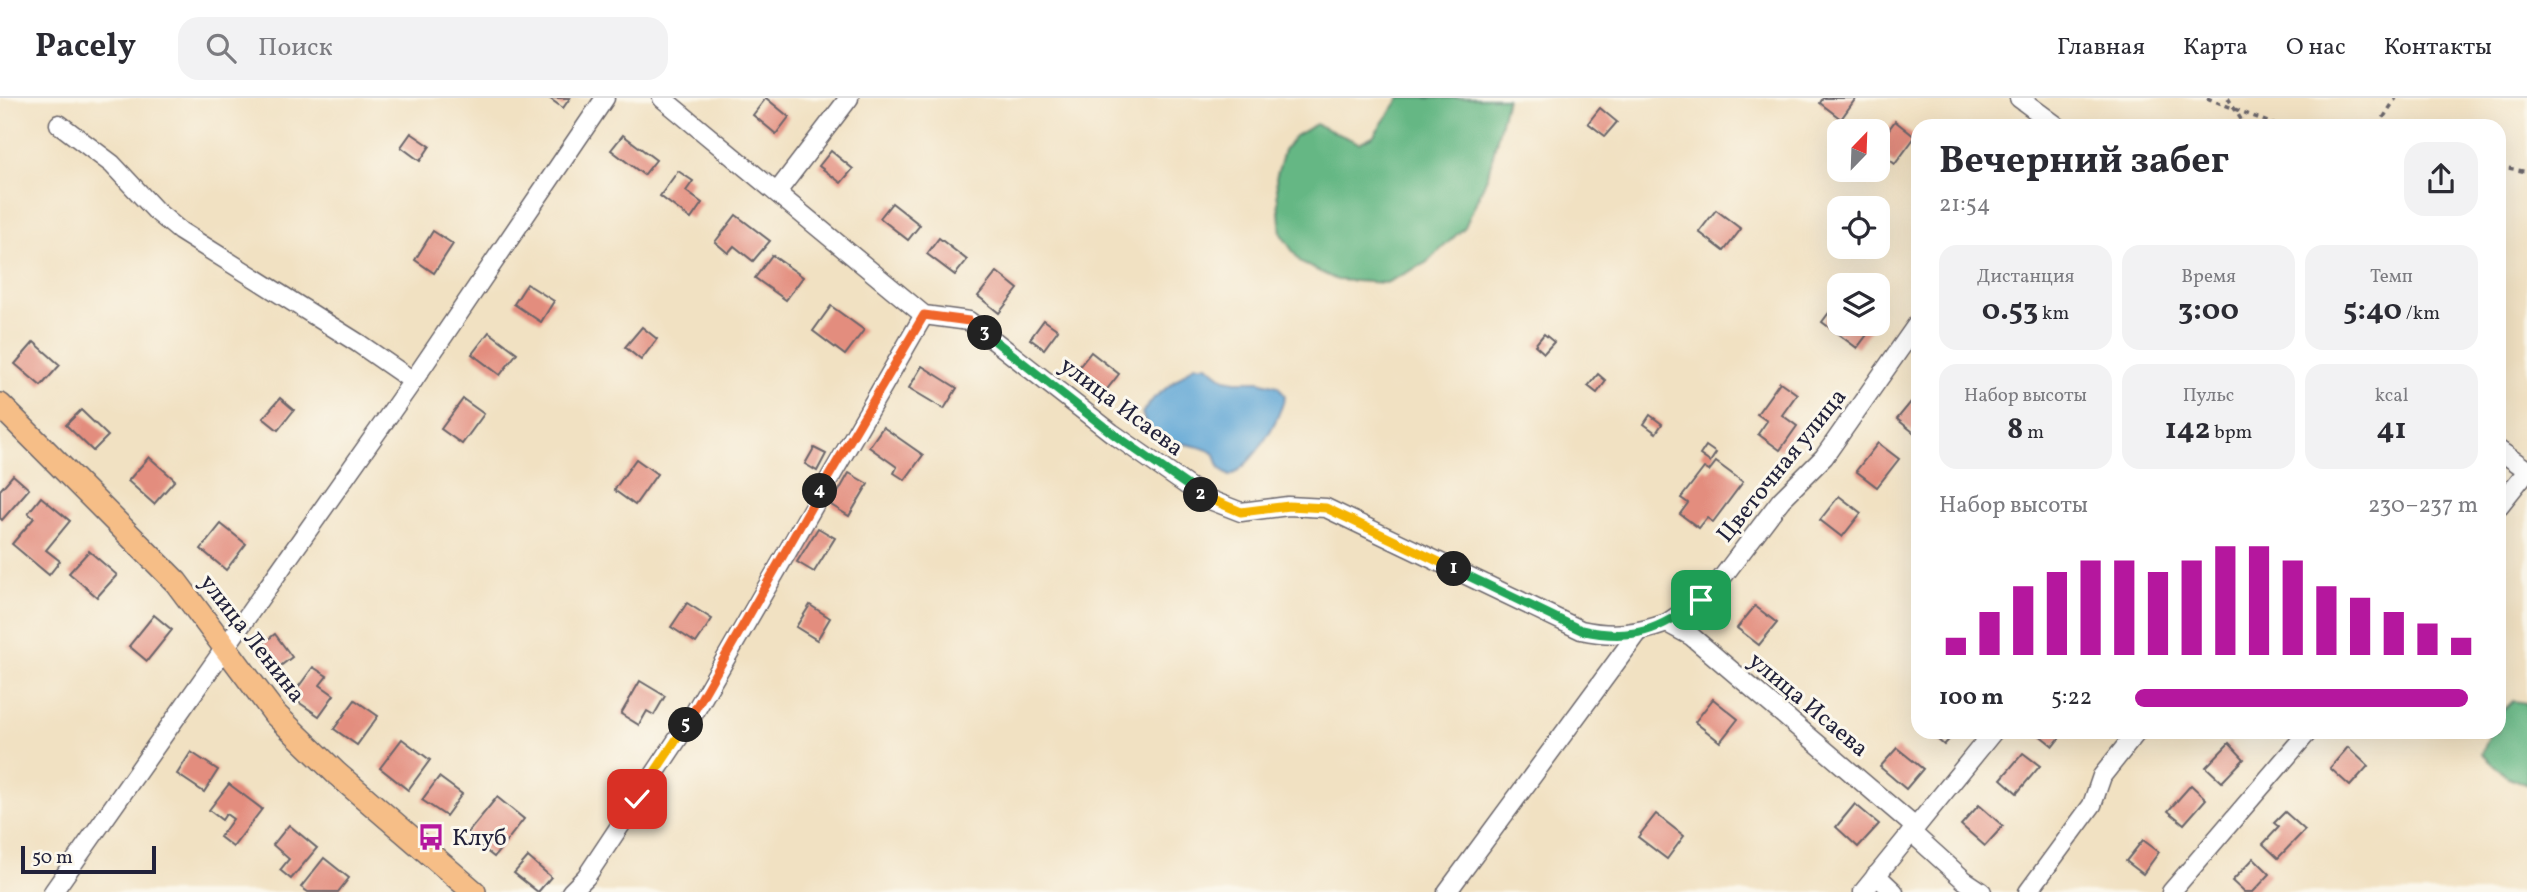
<!DOCTYPE html>
<html lang="ru">
<meta charset="utf-8">
<style>
body{margin:0;font-family:Vollkorn,serif;background:#f2f2f3;color:#2b2b33;height:100vh;display:flex;flex-direction:column;font-size:26px;white-space:nowrap}
*{box-sizing:border-box;margin:0}
p{font-size:23px;color:#7c7c81}
.icon{flex:none;width:38px;height:38px;fill:none;stroke:currentColor;stroke-width:2;stroke-linecap:round;stroke-linejoin:round}
.map{position:relative;flex:1;overflow:hidden}
.details{position:absolute;left:1911px;top:21px;width:595px;height:620px;display:flex;flex-direction:column;background:#fff;border-radius:21px;box-shadow:0 7px 28px #0002}
.details>*{flex:none}
.needle{width:46px;rotate:23deg}
.fabs{position:absolute;left:1827px;top:21px;display:grid;gap:14px}
.fabs a{display:grid;place-items:center;width:63px;height:63px;border-radius:14px;background:#fff;box-shadow:0 7px 28px #0002;font-size:35px}
.scale{position:absolute;left:21px;bottom:18px;width:135px;box-sizing:border-box;padding-left:7px;border:4px solid #22223b;border-top:0;font-size:19px;line-height:24px;white-space:nowrap;color:#22223b;-webkit-text-stroke:5px #fbf7ec;paint-order:stroke}
.pin{position:absolute;display:grid;place-items:center;width:60px;height:60px;color:#fff;margin:-30px;border-radius:14px;box-shadow:0 4px 10px #0006}
.km{position:absolute;width:35px;height:35px;margin:-18px;border-radius:50%;background:#222;color:#fff;font-size:19px;line-height:35px;text-align:center}
.round{display:grid;place-items:center;flex:none;width:74px;height:74px;border-radius:21px;background:#f2f2f3}
.headline{display:flex;align-items:center;justify-content:space-between;height:119px;padding:0 28px}
h1{font-size:38px;font-weight:700;line-height:52px}
.stats{display:grid;grid-template-columns:repeat(3,1fr);gap:10px;height:119px;padding:7px 28px}
.stats div{display:grid;align-content:center;border-radius:18px;background:#f2f2f3;text-align:center}
.stats b{font-size:30px;font-weight:700}
.stats small{font-size:19px;font-weight:400}
.stats p{font-size:19px}
.chart{height:196px;padding:14px 28px}
.chart p{display:flex;justify-content:space-between}
.chart svg{width:100%;height:126px;margin-top:7px;stroke:#b5179e;stroke-width:6}
ul{padding:0 28px;list-style:none;font-size:23px}
li{display:grid;grid-template-columns:112px 84px 1fr;align-items:center;height:52px}
li i{height:18px;border-radius:9px;background:#b5179e}
header{display:flex;align-items:center;gap:42px;box-sizing:border-box;height:98px;padding:0 35px;background:#fff;border-bottom:2px solid #e1e1e2}
header strong{font-size:33px}
nav{display:flex;gap:38px;margin-inline-start:auto;font-size:24px}
.search{width:490px;height:63px;background:#f2f2f3;display:flex;align-items:center;gap:18px;box-sizing:border-box;padding:0 24px;border-radius:21px;color:#7c7c81;font-size:26px}
.map>svg:first-child{display:block}
</style>
<header>
<strong>Pacely</strong>
<div class="search"><svg class="icon" aria-label="search" viewBox="0 0 24 24"><circle cx="10" cy="10" r="6"/><path d="M15 15l6 6"/></svg>Поиск</div>
<nav><a>Главная</a><a>Карта</a><a>О нас</a><a>Контакты</a></nav>
</header>
<div class="map">
<svg width="2527" height="794" viewBox="0 0 2527 794">
<rect width="100%" height="100%" fill="#fbf7ec"/>
<filter id="ink" filterUnits="userSpaceOnUse"><feTurbulence type="fractalNoise" baseFrequency=".0143" numOctaves="2"/><feDisplacementMap in="SourceGraphic" scale="14" xChannelSelector="R" yChannelSelector="G"/><feConvolveMatrix kernelMatrix="1 2 1 2 8 2 1 2 1" color-interpolation-filters="sRGB"/></filter>
<filter id="wash" filterUnits="userSpaceOnUse"><feTurbulence type="fractalNoise" baseFrequency=".00686" numOctaves="4" result="noise"/><feDisplacementMap in="SourceGraphic" scale="28" xChannelSelector="R" yChannelSelector="G"/><feGaussianBlur stdDeviation="1.57" result="paint"/><feColorMatrix in="noise" values="0 0 0 0 0 0 0 0 0 0 0 0 0 0 0 0 0 1.4 0 .05"/><feComposite in="paint" operator="in"/></filter>
<g filter="url(#wash)">
<rect width="100%" height="100%" fill="#f1e1c2"/>
<!-- forest -->
<g fill="#65b784" stroke="#446c60" stroke-width="2">
<polygon points="1400,0 1507,0 1488,77 1465,129 1426,165 1386,185 1337,182 1301,165 1281,136 1276,80 1284,52 1295,38 1316,26 1359,45 1373,38"/>
<polygon points="2513,603 2527,605 2527,687 2506,678 2482,656 2491,634 2499,634 2499,617"/>
</g>
<!-- water -->
<path fill="#5fa6d5" stroke="#406488" stroke-width="2" d="M1195,267h12l18,14 11,2h23l19,5 7,10c-7,27 -30,66 -55,80 -10,-5 -12,-11 -15,-22 -28,-18 -63,-2 -73,-41l12,-15z"/>
<g id="blocks">
<!-- building -->
<g fill="#e38d7e">
<polygon points="549,0 570,0 563,10"/>
<polygon points="766,0 789,19 776,36 753,17"/>
<polygon points="1823,0 1856,0 1841,21 1820,5"/>
<polygon points="1600,10 1617,24 1605,38 1588,25"/>
<polygon points="1895,23 1915,39 1895,66 1878,53 1878,46"/>
<polygon points="411,35 430,48 420,63 401,49"/>
<polygon points="623,37 656,62 644,77 611,52"/>
<polygon points="831,53 853,71 841,85 819,68"/>
<polygon points="678,73 693,83 686,93 702,105 691,121 660,98"/>
<polygon points="892,105 920,127 908,142 880,120"/>
<polygon points="1716,112 1741,131 1724,153 1699,134"/>
<polygon points="736,117 770,143 753,163 734,148 728,155 715,144"/>
<polygon points="433,133 453,146 434,175 415,162"/>
<polygon points="939,140 967,162 955,177 927,156"/>
<polygon points="772,157 803,179 786,202 755,180"/>
<polygon points="997,174 1018,191 999,215 978,198"/>
<polygon points="527,186 554,203 541,224 514,206"/>
<polygon points="831,208 864,232 845,257 813,233"/>
<polygon points="1834,208 1839,212 1839,226 1875,226 1857,250 1822,224"/>
<polygon points="1044,222 1058,232 1044,251 1030,241"/>
<polygon points="642,229 657,241 641,262 625,249"/>
<polygon points="489,234 517,255 500,277 472,256"/>
<polygon points="1544,236 1554,244 1544,255 1535,247"/>
<polygon points="34,244 60,267 41,288 15,266"/>
<polygon points="1091,254 1119,276 1104,295 1076,273"/>
<polygon points="922,268 957,290 944,311 909,290"/>
<polygon points="1598,276 1606,283 1597,295 1588,288"/>
<polygon points="1780,284 1797,296 1782,317 1797,328 1780,352 1758,336 1767,323 1757,316"/>
<polygon points="280,300 294,312 278,332 263,320"/>
<polygon points="463,301 484,316 462,346 441,331"/>
<polygon points="1911,304 1918,310 1918,338 1897,321"/>
<polygon points="81,312 108,338 93,353 66,327"/>
<polygon points="1650,317 1662,326 1656,335 1644,326"/>
<polygon points="883,329 923,357 905,382 894,375 897,369 869,349"/>
<polygon points="1878,345 1899,361 1877,389 1856,373"/>
<polygon points="1706,348 1716,355 1710,364 1700,357"/>
<polygon points="814,350 826,356 817,373 805,366"/>
<polygon points="149,359 175,382 154,406 128,383"/>
<polygon points="636,361 657,376 635,407 614,392"/>
<polygon points="1716,364 1743,384 1713,424 1707,420 1699,430 1680,416 1688,405 1681,400 1704,370 1709,373"/>
<polygon points="849,375 868,386 849,418 831,407"/>
<polygon points="13,377 29,391 2,422 0,420 0,392"/>
<polygon points="1839,398 1861,415 1842,439 1820,422"/>
<polygon points="41,399 70,423 46,452 60,463 49,477 12,446 34,420 28,415"/>
<polygon points="221,426 246,446 226,472 201,451"/>
<polygon points="818,430 835,440 814,474 797,464"/>
<polygon points="89,453 117,477 97,499 69,475"/>
<polygon points="687,505 712,521 696,545 671,529"/>
<polygon points="810,507 830,520 817,542 796,529"/>
<polygon points="1755,508 1777,525 1759,547 1737,530"/>
<polygon points="154,517 172,532 147,563 129,548"/>
<polygon points="275,536 292,559 274,573 257,550"/>
<polygon points="313,569 327,578 320,587 334,597 319,618 291,599"/>
<polygon points="640,583 665,598 654,617 647,613 639,627 621,616"/>
<polygon points="1713,601 1738,621 1720,644 1695,624"/>
<polygon points="355,602 378,618 357,647 334,631"/>
<polygon points="1929,634 1956,634 1944,647"/>
<polygon points="2040,634 2064,634 2053,648 2038,636"/>
<polygon points="402,641 430,662 408,692 380,670"/>
<polygon points="2229,645 2244,661 2222,684 2206,669"/>
<polygon points="2348,649 2368,668 2350,688 2330,670"/>
<polygon points="1897,650 1923,671 1906,691 1880,669"/>
<polygon points="191,654 218,672 204,694 177,676"/>
<polygon points="2023,655 2040,668 2017,695 2001,681"/>
<polygon points="439,679 462,696 446,718 422,702"/>
<polygon points="229,686 262,711 233,749 220,739 233,721 226,716 222,722 209,712"/>
<polygon points="2191,687 2206,701 2184,726 2168,713"/>
<polygon points="497,699 524,721 494,759 466,737"/>
<polygon points="1855,706 1879,726 1858,749 1836,729"/>
<polygon points="1979,707 2003,728 1985,748 1961,727"/>
<polygon points="2285,714 2305,732 2278,760 2263,746 2279,729 2274,725"/>
<polygon points="1656,716 1684,738 1667,761 1638,739"/>
<polygon points="289,727 317,750 291,781 280,772 289,761 273,747"/>
<polygon points="2143,742 2159,754 2143,776 2126,763"/>
<polygon points="528,759 551,779 538,794 514,775"/>
<polygon points="324,760 349,780 338,794 308,794 301,789"/>
<polygon points="2254,760 2270,776 2253,794 2244,794 2232,783"/>
</g>
</g>
</g>
<g filter="url(#ink)">
<use href="#blocks" fill-opacity="0" stroke="#6a656a" stroke-width="2"/>
<g fill="none" stroke-linecap="round" stroke-linejoin="round">
<defs>
<g id="minor">
<path d="M662,0l262,217 45,6 143,112 93,65 36,14 47,-6 38,2 255,122c32,7 55,4 86,-7l24,13 224,191"/>
<polyline points="2019,0 2057,28"/>
<polyline points="59,26 112,66 156,113 180,133 358,245 413,283"/>
<polyline points="777,94 849,0"/>
<polyline points="2499,352 2527,372"/>
<polyline points="2499,408 2527,373"/>
<polyline points="1667,525 1701,502 1721,481 1781,402 1824,359 1918,225"/>
<polyline points="1911,734 1964,782 1982,794"/>
<polyline points="1876,777 1894,794"/>
<polyline points="53,794 413,283 605,0"/>
<polyline points="571,794 586,779 689,624 924,217"/>
<polyline points="1447,794 1637,536"/>
<polyline points="1863,794 1993,634"/>
<polyline points="2028,794 2092,707 2102,678 2137,634"/>
<polyline points="2171,794 2308,634"/>
</g>
<polyline id="major" points="0,307 176,484 275,616 336,675 474,794"/>
</defs>
<!-- minor casing -->
<use href="#minor" stroke="#6a656a" stroke-width="21"/>
<!-- major casing -->
<use href="#major" stroke="#6a656a" stroke-width="26"/>
<!-- path -->
<g stroke="#6a656a" stroke-width="3.5" stroke-dasharray="5 5" stroke-linecap="butt">
<polyline points="2207,0 2278,28"/>
<polyline points="2228,0 2245,28"/>
<polyline points="2378,28 2396,0"/>
<polyline points="2499,68 2527,74"/>
</g>
<!-- minor -->
<use href="#minor" stroke="#fff" stroke-width="18"/>
<!-- major -->
<use href="#major" stroke="#f6be87" stroke-width="23"/>
</g>
</g>
<g fill="none" stroke-linecap="round" stroke-linejoin="round" filter="url(#ink)">
<defs>
<path id="split-1" d="M1454,471l127,61c53,12 77,0 120,-30"/>
<polyline id="split-2" points="1201,397 1241,414 1289,408 1326,410 1454,471"/>
<polyline id="split-3" points="985,235 1112,335 1201,397"/>
<polyline id="split-4" points="820,393 924,217 969,223 985,235"/>
<polyline id="split-5" points="686,627 820,393"/>
<polyline id="split-6" points="637,701 686,627"/>
</defs>
<!-- split-1 casing -->
<use href="#split-1" stroke="#fff" stroke-width="14"/>
<!-- split-2 casing -->
<use href="#split-2" stroke="#fff" stroke-width="14"/>
<!-- split-3 casing -->
<use href="#split-3" stroke="#fff" stroke-width="14"/>
<!-- split-4 casing -->
<use href="#split-4" stroke="#fff" stroke-width="14"/>
<!-- split-5 casing -->
<use href="#split-5" stroke="#fff" stroke-width="14"/>
<!-- split-6 casing -->
<use href="#split-6" stroke="#fff" stroke-width="14"/>
<!-- split-1 -->
<use href="#split-1" stroke="#22a559" stroke-width="9"/>
<!-- split-2 -->
<use href="#split-2" stroke="#f5b400" stroke-width="9"/>
<!-- split-3 -->
<use href="#split-3" stroke="#22a559" stroke-width="9"/>
<!-- split-4 -->
<use href="#split-4" stroke="#f0652b" stroke-width="9"/>
<!-- split-5 -->
<use href="#split-5" stroke="#f0652b" stroke-width="9"/>
<!-- split-6 -->
<use href="#split-6" stroke="#f5b400" stroke-width="9"/>
</g>
<!-- icons -->
<defs>
<symbol id="bus-bare" viewBox="-9 -9 18 18"><path d="M-5-6H5V4H4V6H2V4H-2V6H-4V4H-5ZM-3.5-4V0h7V-4ZM-3.5 1.2v1.5H-2V1.2ZM2 1.2v1.5H3.5V1.2Z" fill="#b5179e" stroke="#fbf7ec" stroke-width="2.5" paint-order="stroke"/></symbol>
</defs>
<g fill-rule="evenodd">
<use href="#bus-bare" x="412" y="720" width="38" height="38"/>
</g>
<g text-anchor="middle" stroke-width="6" stroke-linejoin="round" paint-order="stroke">
<!-- street labels -->
<g font-size="24" fill="#22223b" stroke="#fbf7ec">
<text transform="translate(1122 308) rotate(37)" y="8">улица Исаева</text>
<text transform="translate(1781 367) rotate(-51)" y="8">Цветочная улица</text>
<text transform="translate(253 540) rotate(52)" y="8">улица Ленина</text>
<text transform="translate(1809 606) rotate(40)" y="8">улица Исаева</text>
</g>
<!-- poi labels -->
<g font-size="24" fill="#22223b" stroke="#fbf7ec" text-anchor="start">
<text x="452" y="747">Клуб</text>
</g>
</g>
</svg>
<div class="fabs">
<a><svg class="needle" viewBox="-14 -14 28 28"><path d="M0-13l5 13h-10z" fill="#e53935"/><path d="M0 13l5-13h-10z" fill="#7c7c81"/></svg></a>
<a><svg class="icon" aria-label="locate" viewBox="0 0 24 24"><circle cx="12" cy="12" r="6"/><path d="M12 2v4M12 18v4M2 12h4M18 12h4"/></svg></a>
<a><svg class="icon" aria-label="layers" viewBox="0 0 24 24"><path d="M12 4l9 5-9 5-9-5zM3 14l9 5 9-5"/></svg></a>
</div>
<div class="scale">50 m</div>
<div class="pin" style="left:1701px;top:502px;background:#1e9e55"><svg class="icon" aria-label="arrive" viewBox="0 0 24 24"><path d="M6 21V4h12l-3 4 3 4H6"/></svg></div>
<div class="pin" style="left:637px;top:701px;background:#d93025"><svg class="icon" aria-label="check" viewBox="0 0 24 24"><path d="M5 12l5 5 9-10"/></svg></div>
<b class="km" style="left:1454px;top:471px">1</b>
<b class="km" style="left:1201px;top:397px">2</b>
<b class="km" style="left:985px;top:235px">3</b>
<b class="km" style="left:820px;top:393px">4</b>
<b class="km" style="left:686px;top:627px">5</b>
<section class="details">
<div class="headline"><div><h1>Вечерний забег</h1><p>21:54</p></div><a class="round"><svg class="icon" aria-label="share" viewBox="0 0 24 24"><path d="M12 15V3M7 8l5-5 5 5M5 13v7h14v-7"/></svg></a></div>
<div class="stats">
<div><p>Дистанция</p><b>0.53<small> km</small></b></div>
<div><p>Время</p><b>3:00</b></div>
<div><p>Темп</p><b>5:40<small> /km</small></b></div>
</div>
<div class="stats">
<div><p>Набор высоты</p><b>8<small> m</small></b></div>
<div><p>Пульс</p><b>142<small> bpm</small></b></div>
<div><p>kcal</p><b>41</b></div>
</div>
<div class="chart"><p><span>Набор высоты</span>230–237 m</p>
<svg viewBox="0 0 160 44" preserveAspectRatio="none"><path d="M5 44V38M15 44V29M25 44V20M35 44V15M45 44V11M55 44V11M65 44V15M75 44V11M85 44V6M95 44V6M105 44V11M115 44V20M125 44V24M135 44V29M145 44V33M155 44V38"/></svg>
</div>
<ul>
<li><b>100 m</b>5:22<i style="width:97%"></i></li>
</ul>
</section>
</div>
